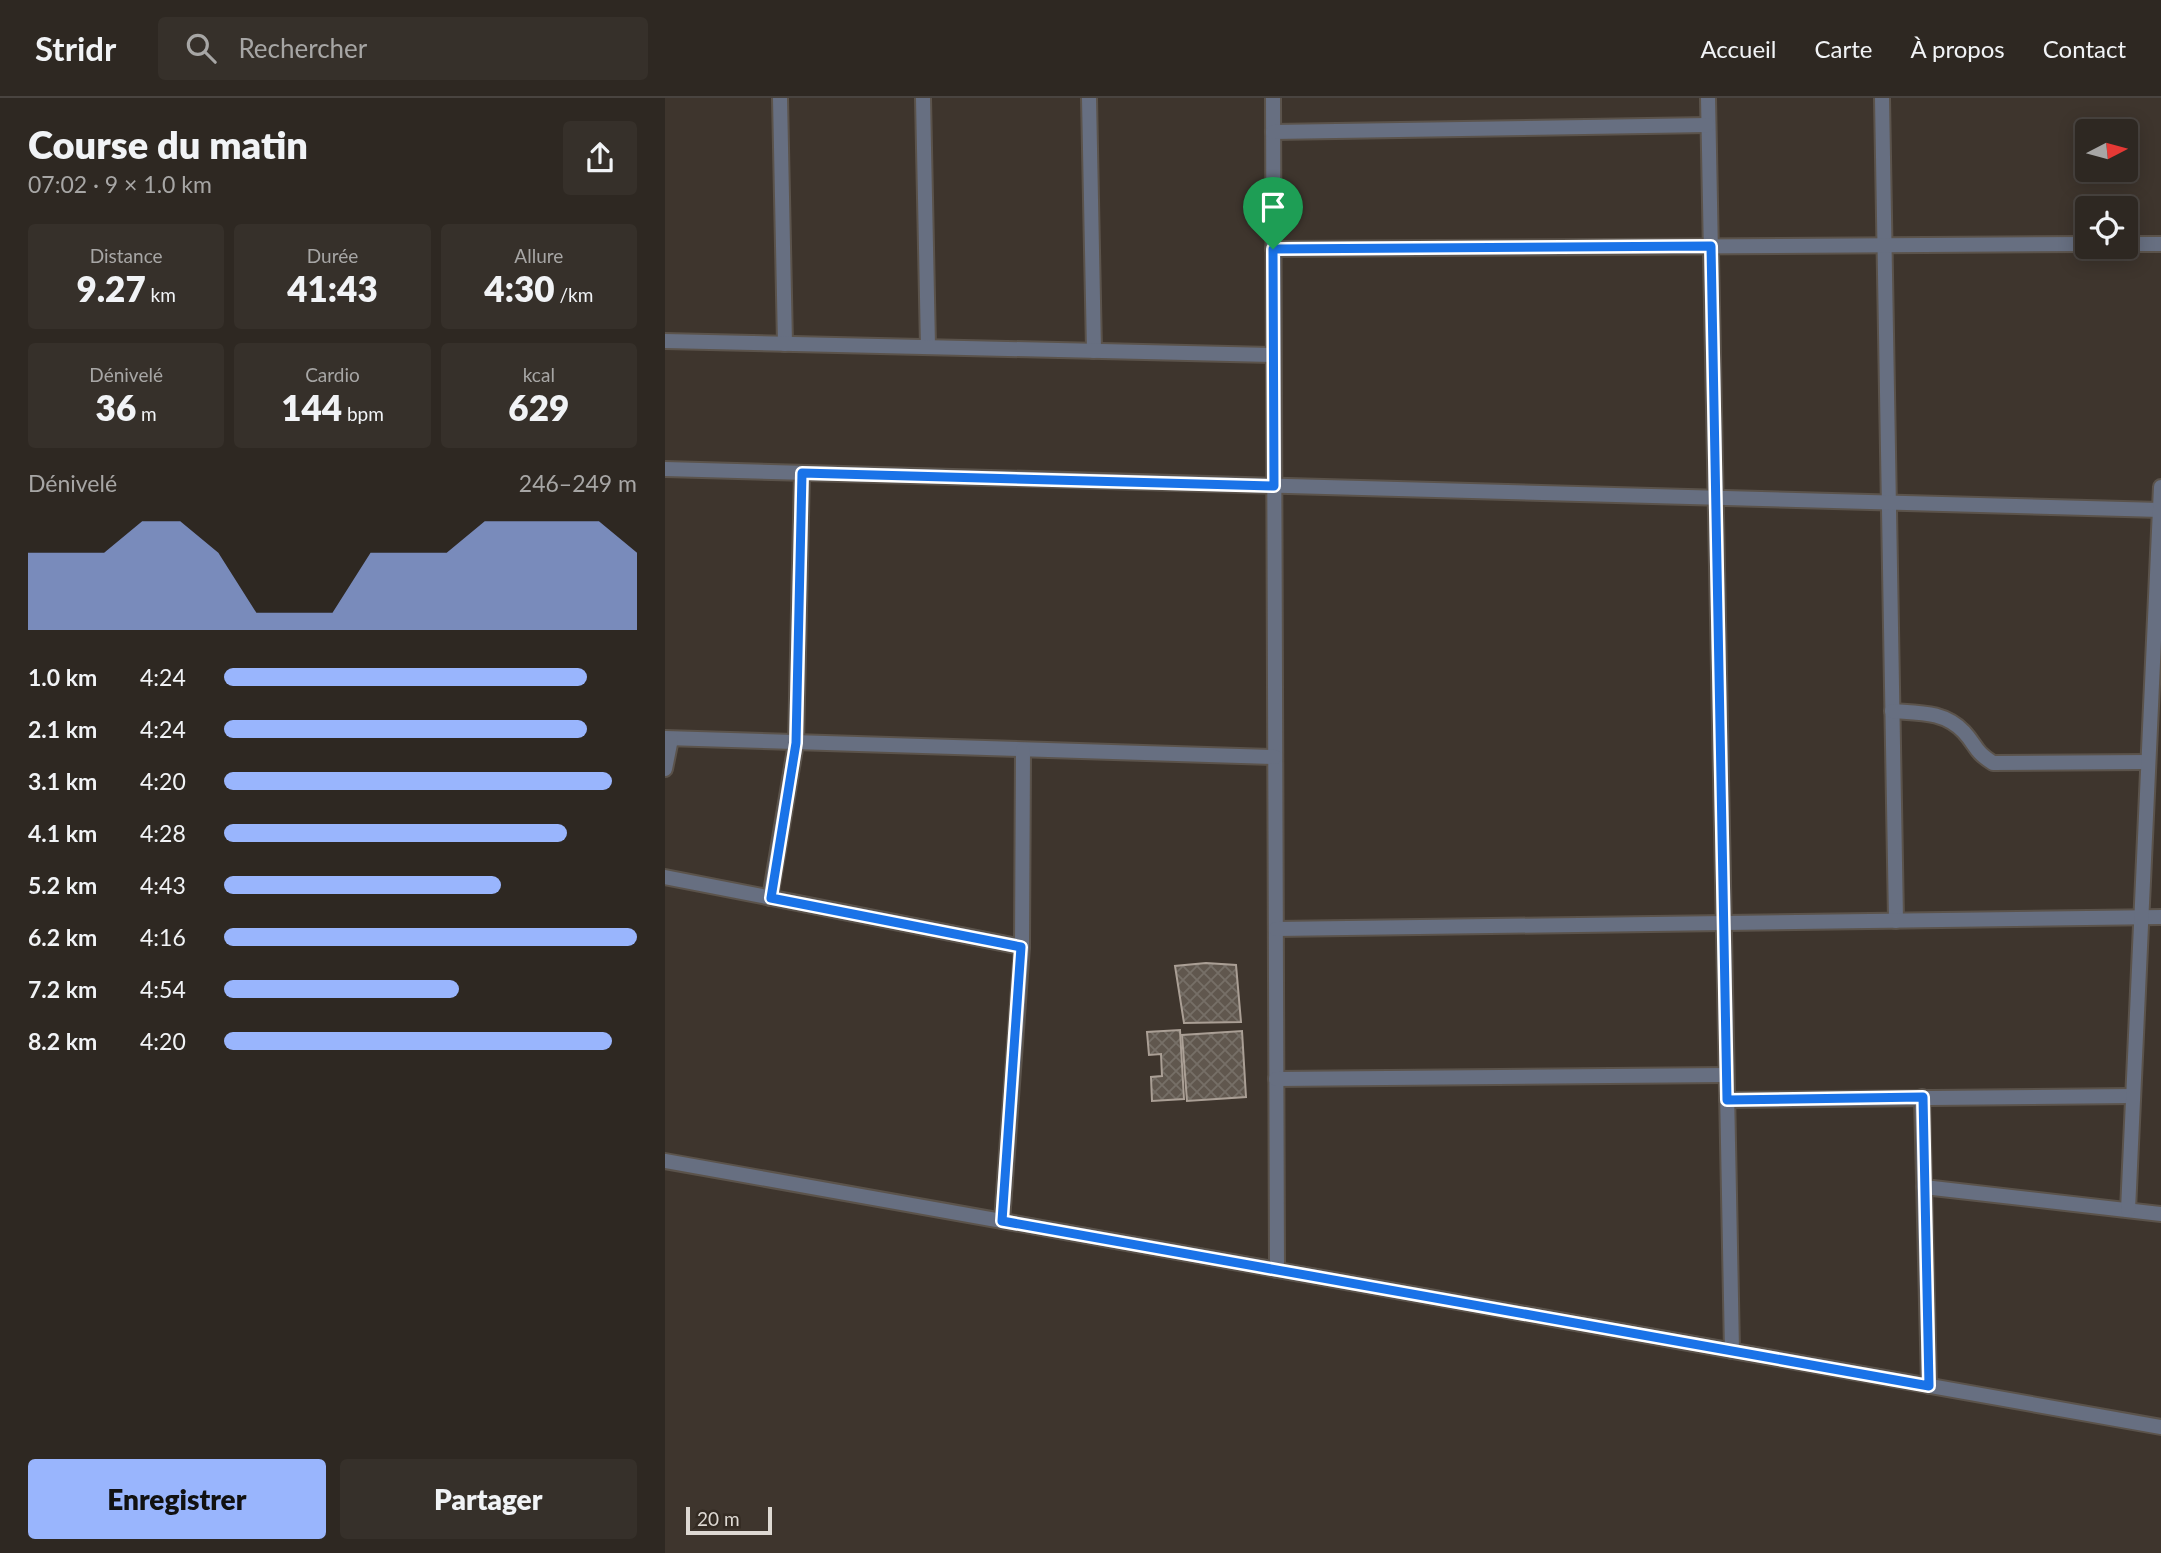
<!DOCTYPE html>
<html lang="fr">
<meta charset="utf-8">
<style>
body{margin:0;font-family:Lato,sans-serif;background:#36302a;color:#f1f3f6;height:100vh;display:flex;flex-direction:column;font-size:26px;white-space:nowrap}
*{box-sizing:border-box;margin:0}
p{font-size:23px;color:#a7a6a5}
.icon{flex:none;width:38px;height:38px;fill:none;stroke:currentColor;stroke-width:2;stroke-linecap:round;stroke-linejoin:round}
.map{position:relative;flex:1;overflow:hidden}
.details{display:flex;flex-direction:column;background:#2e2822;width:665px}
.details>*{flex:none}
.needle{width:46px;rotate:84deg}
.buttons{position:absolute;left:1410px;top:21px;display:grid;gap:14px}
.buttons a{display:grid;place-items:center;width:63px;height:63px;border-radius:7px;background:#2e2822;box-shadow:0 4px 18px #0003,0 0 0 2px #494440;font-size:35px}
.scale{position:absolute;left:21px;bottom:18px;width:86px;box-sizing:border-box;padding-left:7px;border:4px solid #ded9d3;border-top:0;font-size:19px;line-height:24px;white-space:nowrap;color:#ded9d3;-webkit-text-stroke:5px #342b23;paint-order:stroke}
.pin{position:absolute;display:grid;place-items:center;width:60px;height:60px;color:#fff;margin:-72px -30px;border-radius:50% 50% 50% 0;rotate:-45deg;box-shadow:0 0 7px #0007}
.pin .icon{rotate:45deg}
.round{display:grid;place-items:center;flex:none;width:74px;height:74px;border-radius:7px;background:#36302a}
.summary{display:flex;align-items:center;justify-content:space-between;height:119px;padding:0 28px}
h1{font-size:38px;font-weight:800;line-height:52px}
.stats{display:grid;grid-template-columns:repeat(3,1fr);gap:10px;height:119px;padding:7px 28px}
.stats div{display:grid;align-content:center;border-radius:7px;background:#36302a;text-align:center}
.stats b{font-size:35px;font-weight:800}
.stats small{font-size:19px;font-weight:400}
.stats p{font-size:19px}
.chart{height:196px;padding:14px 28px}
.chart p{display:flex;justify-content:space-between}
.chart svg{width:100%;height:126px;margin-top:7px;fill:#99b5fd;opacity:.7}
.button{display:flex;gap:14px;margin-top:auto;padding:14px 28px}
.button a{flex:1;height:80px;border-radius:7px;background:#99b5fd;color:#111;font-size:28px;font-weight:800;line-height:80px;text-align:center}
.button a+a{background:#36302a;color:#f1f3f6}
ul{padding:0 28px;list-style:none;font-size:23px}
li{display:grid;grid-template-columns:112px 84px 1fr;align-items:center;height:52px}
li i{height:18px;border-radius:9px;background:#99b5fd}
header{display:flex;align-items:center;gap:42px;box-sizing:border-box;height:98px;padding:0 35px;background:#2e2822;border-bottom:2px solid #494440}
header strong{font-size:33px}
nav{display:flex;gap:38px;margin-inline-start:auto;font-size:24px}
.search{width:490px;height:63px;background:#36302a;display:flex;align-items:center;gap:18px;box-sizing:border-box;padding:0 24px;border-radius:7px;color:#a7a6a5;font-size:26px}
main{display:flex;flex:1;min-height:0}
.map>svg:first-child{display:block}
</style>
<header>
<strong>Stridr</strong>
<div class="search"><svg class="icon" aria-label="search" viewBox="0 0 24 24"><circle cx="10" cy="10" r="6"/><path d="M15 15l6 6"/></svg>Rechercher</div>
<nav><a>Accueil</a><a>Carte</a><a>À propos</a><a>Contact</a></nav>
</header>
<main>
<section class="details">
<div class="summary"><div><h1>Course du matin</h1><p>07:02 · 9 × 1.0 km</p></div><a class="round"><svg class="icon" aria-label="share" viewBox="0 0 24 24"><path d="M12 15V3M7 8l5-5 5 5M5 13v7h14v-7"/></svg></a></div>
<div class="stats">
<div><p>Distance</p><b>9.27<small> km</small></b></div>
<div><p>Durée</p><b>41:43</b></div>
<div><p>Allure</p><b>4:30<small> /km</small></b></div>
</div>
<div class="stats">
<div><p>Dénivelé</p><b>36<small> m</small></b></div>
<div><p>Cardio</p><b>144<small> bpm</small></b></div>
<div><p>kcal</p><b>629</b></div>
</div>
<div class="chart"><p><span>Dénivelé</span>246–249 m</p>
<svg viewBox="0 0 160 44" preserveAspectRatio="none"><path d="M0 44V17L10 17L20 17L30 6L40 6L50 17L60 38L70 38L80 38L90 17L100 17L110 17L120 6L130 6L140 6L150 6L160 17V44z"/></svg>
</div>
<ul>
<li><b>1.0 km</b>4:24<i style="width:88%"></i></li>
<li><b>2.1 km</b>4:24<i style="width:88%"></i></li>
<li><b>3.1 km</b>4:20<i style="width:94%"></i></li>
<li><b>4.1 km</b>4:28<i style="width:83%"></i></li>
<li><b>5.2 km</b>4:43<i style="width:67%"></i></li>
<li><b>6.2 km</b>4:16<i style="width:100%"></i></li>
<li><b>7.2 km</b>4:54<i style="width:57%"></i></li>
<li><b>8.2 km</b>4:20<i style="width:94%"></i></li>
</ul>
<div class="button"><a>Enregistrer</a><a>Partager</a></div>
</section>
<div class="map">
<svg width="1496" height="1455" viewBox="0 0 1496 1455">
<defs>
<pattern id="building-cross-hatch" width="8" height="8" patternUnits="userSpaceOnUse" patternTransform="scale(1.75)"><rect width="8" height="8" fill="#60574e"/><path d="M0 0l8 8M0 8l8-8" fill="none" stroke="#766f67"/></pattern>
</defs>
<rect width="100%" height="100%" fill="#3e352d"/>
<!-- building -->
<g fill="url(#building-cross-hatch)" stroke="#aa9f95" stroke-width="2">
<polygon points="541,865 571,867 576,924 519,925 510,868"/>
<polygon points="515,932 519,1001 487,1003 486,979 497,978 496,956 484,957 482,934"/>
<polygon points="577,933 581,999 522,1003 517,937"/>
</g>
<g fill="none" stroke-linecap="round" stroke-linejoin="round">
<defs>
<g id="street">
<polyline points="115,0 120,246"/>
<polyline points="258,0 263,249"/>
<polyline points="424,0 429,253"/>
<polyline points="608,0 612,1172"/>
<polyline points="1043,0 1067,1253"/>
<polyline points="1217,0 1231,823"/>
<polyline points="608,34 1043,27"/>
<polyline points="1461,146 1496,146"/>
<polyline points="608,151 1423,146"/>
<polyline points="0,243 608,257"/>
<polyline points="0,371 1496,412"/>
<path d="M1227,613c27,2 52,0 72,21 13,14 10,19 29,31l155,-1"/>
<polyline points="0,640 610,659"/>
<polyline points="0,671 6,641"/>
<polyline points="0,779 357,849"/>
<polyline points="105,800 131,645 137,375"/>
<polyline points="611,831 1496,819"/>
<polyline points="611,981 1061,977"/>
<polyline points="1257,999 1264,1288"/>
<polyline points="1062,1002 1468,998"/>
<polyline points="0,1063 1496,1329"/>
<polyline points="1259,1089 1496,1116"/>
<polyline points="1463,1112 1496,389"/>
<polyline points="337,1123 357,849 358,652"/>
</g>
</defs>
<!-- street casing -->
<use href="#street" stroke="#5b534b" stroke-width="18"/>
<!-- street -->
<use href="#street" stroke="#676f81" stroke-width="14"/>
</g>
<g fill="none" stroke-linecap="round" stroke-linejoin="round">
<defs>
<polygon id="route" points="1046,148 1062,1002 1258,999 1264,1288 337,1123 356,849 106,800 131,645 137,375 609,388 608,151"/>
</defs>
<!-- route casing -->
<use href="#route" stroke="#fff" stroke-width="14"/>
<!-- route -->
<use href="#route" stroke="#1a73e8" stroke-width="9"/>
</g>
</svg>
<div class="buttons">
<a><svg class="needle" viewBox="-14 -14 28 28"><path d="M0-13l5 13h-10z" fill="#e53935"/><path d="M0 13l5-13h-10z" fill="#a7a6a5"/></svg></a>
<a><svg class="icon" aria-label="locate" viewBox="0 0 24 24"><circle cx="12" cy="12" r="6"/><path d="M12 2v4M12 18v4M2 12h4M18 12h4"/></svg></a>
</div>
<div class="scale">20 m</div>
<div class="pin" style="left:608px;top:151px;background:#1e9e55"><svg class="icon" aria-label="arrive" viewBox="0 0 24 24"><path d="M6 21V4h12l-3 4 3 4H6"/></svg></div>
</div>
</main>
